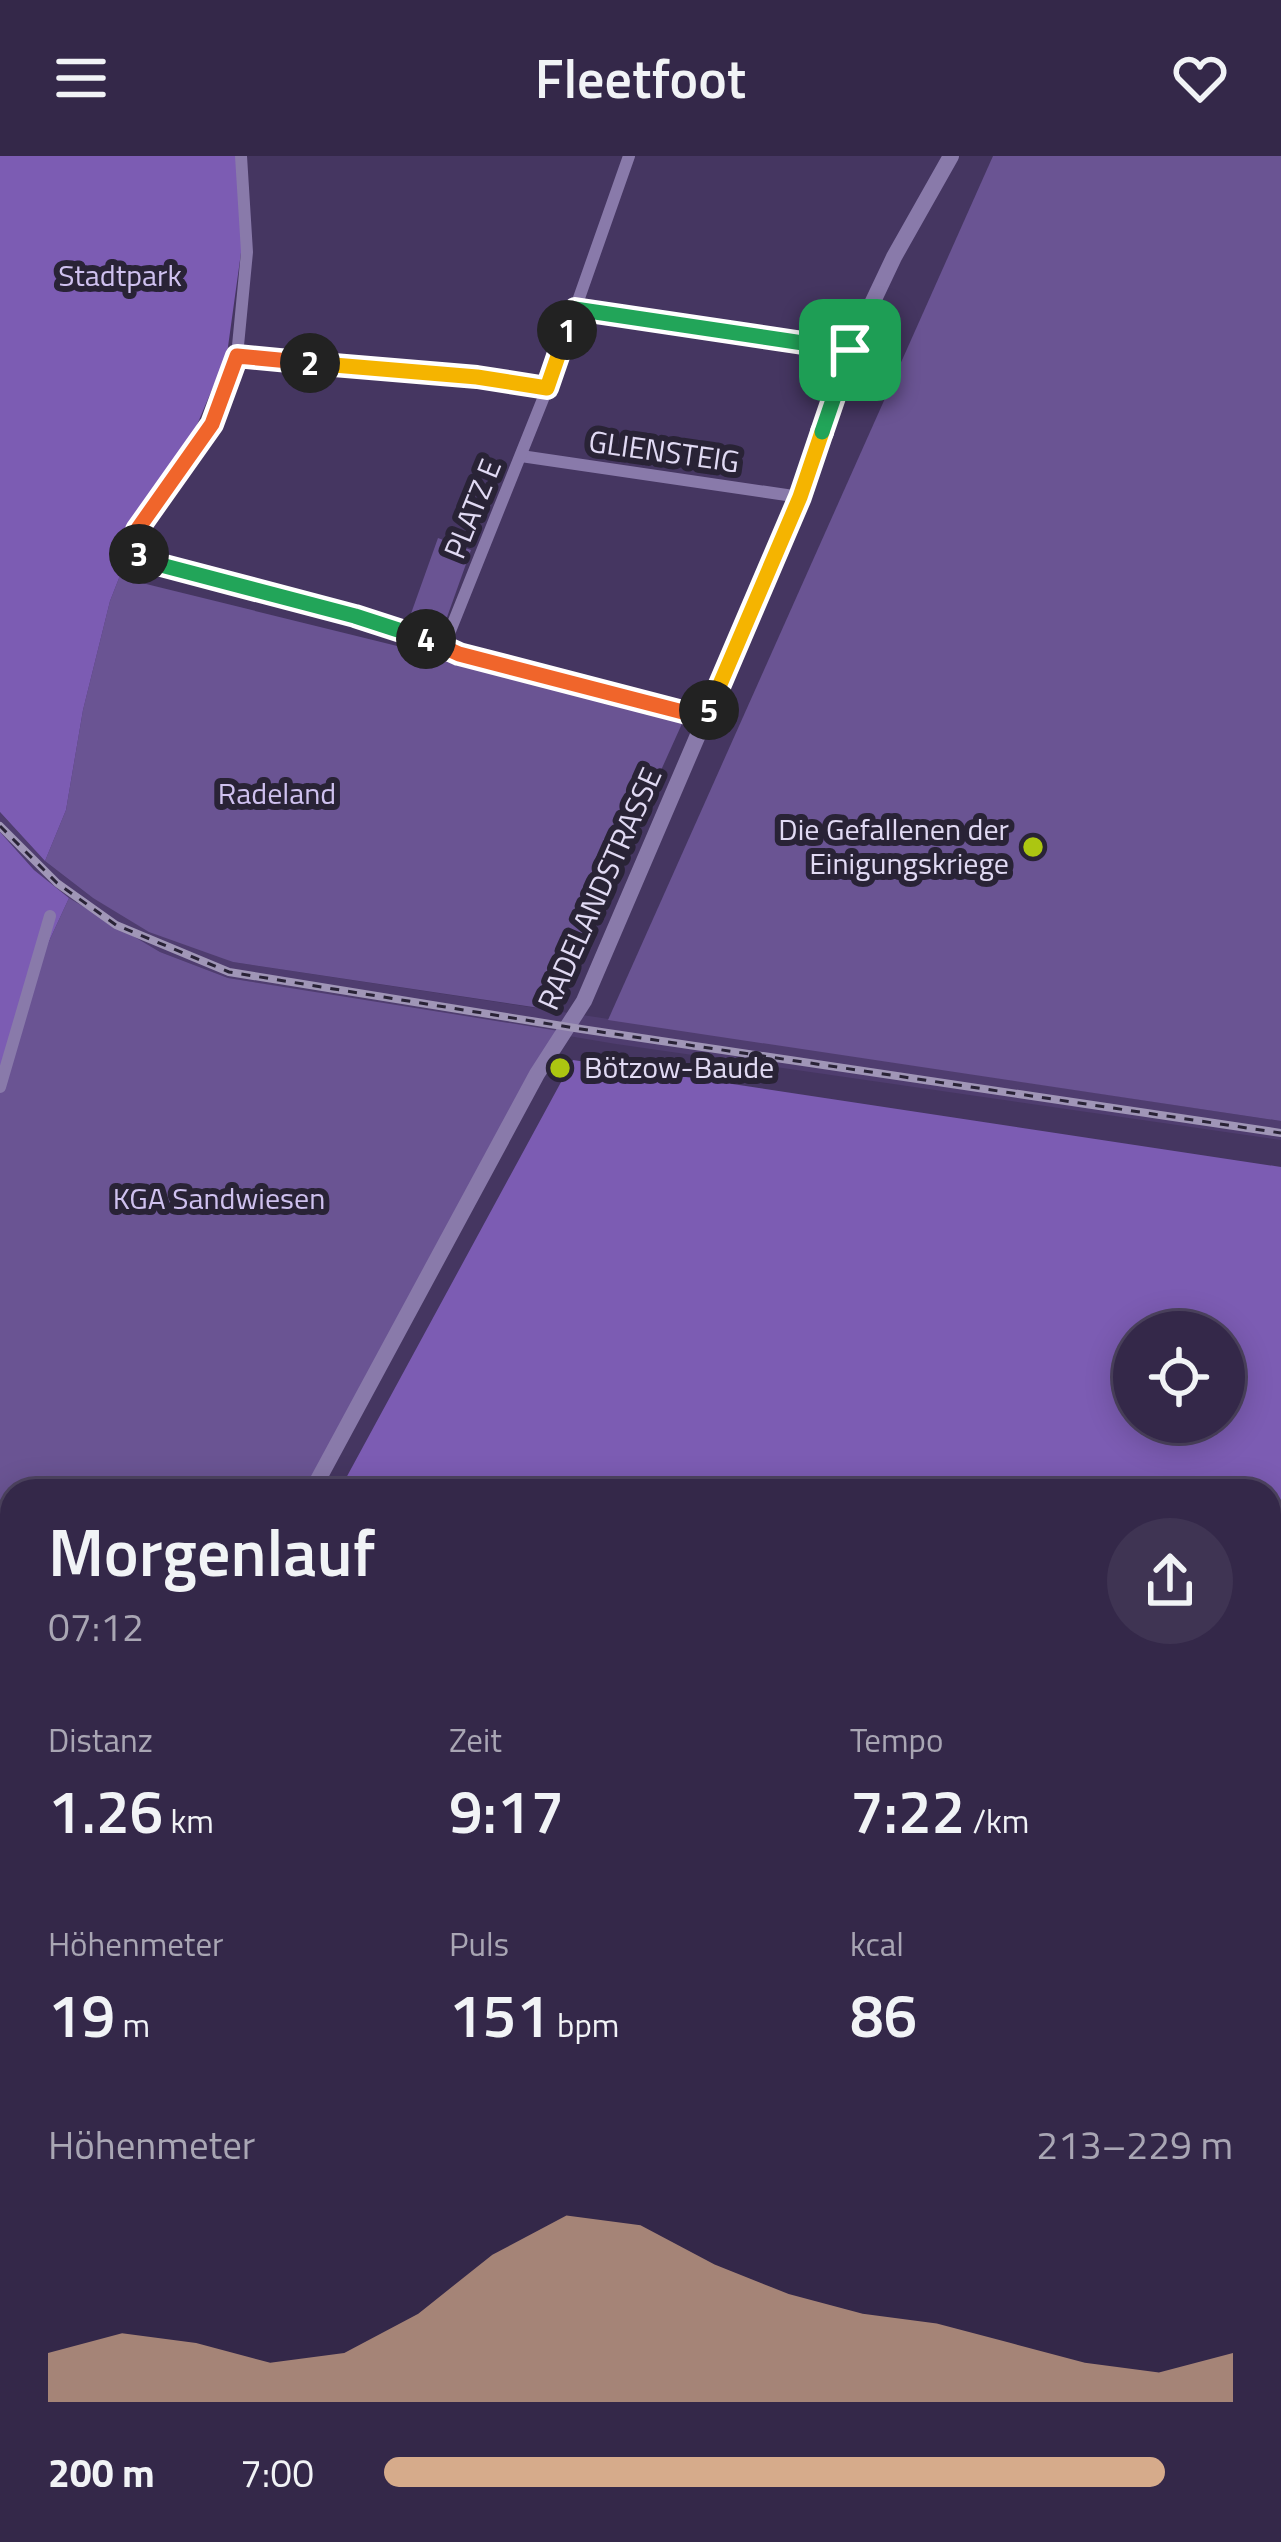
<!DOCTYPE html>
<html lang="de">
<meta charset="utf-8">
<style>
body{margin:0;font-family:"Titillium Web",sans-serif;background:#3f3453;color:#f1f3f6;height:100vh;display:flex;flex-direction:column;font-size:45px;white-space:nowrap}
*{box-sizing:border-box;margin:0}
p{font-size:39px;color:#a9a6b4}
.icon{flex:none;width:66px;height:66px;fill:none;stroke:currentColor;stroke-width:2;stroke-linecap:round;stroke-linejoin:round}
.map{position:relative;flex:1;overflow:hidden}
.sheet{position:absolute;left:0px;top:1323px;width:1281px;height:1065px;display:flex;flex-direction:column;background:#342849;border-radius:36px 36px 0 0;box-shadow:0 6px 30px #0003,0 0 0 3px #4e4461}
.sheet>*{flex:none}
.controls{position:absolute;left:1113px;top:1155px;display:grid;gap:24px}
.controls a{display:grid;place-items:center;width:132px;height:132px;border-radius:50%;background:#342849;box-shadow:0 6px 30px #0003,0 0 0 3px #4e4461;font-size:60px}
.pin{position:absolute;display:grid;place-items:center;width:102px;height:102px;color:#fff;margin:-51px;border-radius:24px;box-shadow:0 6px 18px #0006}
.km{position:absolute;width:60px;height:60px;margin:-30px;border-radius:50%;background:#222;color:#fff;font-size:33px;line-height:60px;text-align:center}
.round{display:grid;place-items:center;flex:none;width:126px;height:126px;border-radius:63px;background:#3f3453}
.head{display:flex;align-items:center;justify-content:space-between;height:204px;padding:0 48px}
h1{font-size:66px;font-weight:600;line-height:90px}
.metrics{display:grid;grid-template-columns:repeat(3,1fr);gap:18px;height:204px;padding:12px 48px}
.metrics div{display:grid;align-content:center}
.metrics b{font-size:60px;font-weight:600}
.metrics small{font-size:33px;font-weight:400}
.metrics p{font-size:33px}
.chart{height:336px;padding:24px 48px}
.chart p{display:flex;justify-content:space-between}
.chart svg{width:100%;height:216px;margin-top:12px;fill:#d6ab8b;opacity:.7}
ul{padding:0 48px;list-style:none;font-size:39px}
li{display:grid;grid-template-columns:192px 144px 1fr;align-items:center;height:90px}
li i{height:30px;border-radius:15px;background:#d6ab8b}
header{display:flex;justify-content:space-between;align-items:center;height:156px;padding:0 48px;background:#342849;font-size:54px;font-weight:600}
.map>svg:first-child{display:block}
</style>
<header><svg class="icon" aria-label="menu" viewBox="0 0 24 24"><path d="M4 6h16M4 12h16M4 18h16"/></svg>Fleetfoot<svg class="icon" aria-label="heart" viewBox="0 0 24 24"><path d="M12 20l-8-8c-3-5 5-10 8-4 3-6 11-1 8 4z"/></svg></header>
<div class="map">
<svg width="1281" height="2386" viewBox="0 0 1281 2386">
<rect width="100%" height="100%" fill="#453661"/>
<!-- built -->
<g fill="#4f3d6f">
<polygon points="0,656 45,705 93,742 233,806 1281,965 1281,984 616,888 228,822 160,796 69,742 34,714 0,676"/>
<polygon points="0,2156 12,2161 12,2376 564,2376 590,2386 0,2386"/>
</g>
<!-- green -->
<g fill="#6a5493">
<polygon points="993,0 1281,0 1281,965 608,864"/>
<polygon points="438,382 471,394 441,478 408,466"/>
<polygon points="121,417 138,421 138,426 685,561 553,854 233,806 149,776 93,742 45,705 66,654 83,554 110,445"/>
<polygon points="69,742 160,796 228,822 565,876 312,1335 12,1335 12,1464 0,1379 0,934 26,835"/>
<polygon points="12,1512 12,1933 0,1964 0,1566"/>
</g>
<!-- forest -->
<g fill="#7c5cb3" fill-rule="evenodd">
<polygon points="0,0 236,0 244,75 227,198 194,276 123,391 121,417 110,445 83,554 66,654 45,705 0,656"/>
<polygon points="0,676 34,714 69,742 26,835 0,924"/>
<path d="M573,904l708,107v382l-12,37v-95h-930zM1224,1176v90h-90v-90z"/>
</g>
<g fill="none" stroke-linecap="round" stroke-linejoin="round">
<!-- street -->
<g stroke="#897aaa" stroke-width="12">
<polyline points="241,0 247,96 237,200 212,269 137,374 136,393 142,404 402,474 459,498 706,562"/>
<polyline points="575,153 850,194"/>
<polyline points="237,200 477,221 547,233"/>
<polyline points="521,300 800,341"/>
<polyline points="444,490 547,233 629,0"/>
<polyline points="0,931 50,760"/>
<polyline points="0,1413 9,1478 0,1545"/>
<polyline points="1269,2264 1281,2268"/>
<polyline points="1107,2386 1112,2376"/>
</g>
<!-- secondary -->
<g stroke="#897aaa" stroke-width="16">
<polyline points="312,1335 537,918 584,845 800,341 850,194 894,101 951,0"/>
<polyline points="1269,1648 1281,1611"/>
<polyline points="0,1978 12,1952"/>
<polyline points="0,2141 12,2145"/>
<polyline points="606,2376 632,2386"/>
</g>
<defs>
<polyline id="rail" points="0,670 57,727 116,769 229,816 581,873 1281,977"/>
</defs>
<!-- rail casing -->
<use href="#rail" stroke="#a096b7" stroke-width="8"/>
<!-- rail -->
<use href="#rail" stroke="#292336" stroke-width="3" stroke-dasharray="9" stroke-linecap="butt"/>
</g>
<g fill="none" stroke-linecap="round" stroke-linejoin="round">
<defs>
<polyline id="split-1" points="567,174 575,153 850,194"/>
<polyline id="split-2" points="310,207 477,221 547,232 567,174"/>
<polyline id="split-3" points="139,398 137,374 212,268 237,200 310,207"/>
<polyline id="split-4" points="139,398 142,404 355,460 426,483"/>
<polyline id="split-5" points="426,483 459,498 706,562 709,554"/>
<polyline id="split-6" points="709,554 800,341 822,276"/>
<polyline id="split-7" points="822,276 850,194"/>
</defs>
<!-- split-1 casing -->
<use href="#split-1" stroke="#fff" stroke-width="24"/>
<!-- split-2 casing -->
<use href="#split-2" stroke="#fff" stroke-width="24"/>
<!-- split-3 casing -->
<use href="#split-3" stroke="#fff" stroke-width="24"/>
<!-- split-4 casing -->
<use href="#split-4" stroke="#fff" stroke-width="24"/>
<!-- split-5 casing -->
<use href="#split-5" stroke="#fff" stroke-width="24"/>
<!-- split-6 casing -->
<use href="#split-6" stroke="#fff" stroke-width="24"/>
<!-- split-7 casing -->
<use href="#split-7" stroke="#fff" stroke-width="24"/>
<!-- split-1 -->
<use href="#split-1" stroke="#22a559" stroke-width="15"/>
<!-- split-2 -->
<use href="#split-2" stroke="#f5b400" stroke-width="15"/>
<!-- split-3 -->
<use href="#split-3" stroke="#f0652b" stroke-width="15"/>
<!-- split-4 -->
<use href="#split-4" stroke="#22a559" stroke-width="15"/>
<!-- split-5 -->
<use href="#split-5" stroke="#f0652b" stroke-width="15"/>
<!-- split-6 -->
<use href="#split-6" stroke="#f5b400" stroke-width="15"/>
<!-- split-7 -->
<use href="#split-7" stroke="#22a559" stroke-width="15"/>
</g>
<!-- markers -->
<g fill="#acc611" stroke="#292336" stroke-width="4.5">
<circle cx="1033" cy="691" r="12"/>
<circle cx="560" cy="912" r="12"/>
</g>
<g text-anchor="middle" stroke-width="12" stroke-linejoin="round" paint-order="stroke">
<!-- park labels -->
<g font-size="30" fill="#cfc1ef" stroke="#292336">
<text x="120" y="130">Stadtpark</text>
<text x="277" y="648">Radeland</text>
<text x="219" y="1053">KGA Sandwiesen</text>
</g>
<!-- street labels -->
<g font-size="30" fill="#e1daf4" stroke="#292336">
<text transform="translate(664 296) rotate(8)" y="10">GLIENSTEIG</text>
<text transform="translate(473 353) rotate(-68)" y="10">PLATZ E</text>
<text transform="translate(600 733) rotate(-66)" y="10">RADELANDSTRASSE</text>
</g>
<!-- poi labels -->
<g font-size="30" fill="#e1daf4" stroke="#292336" text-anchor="end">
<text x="1009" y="684">Die Gefallenen der<tspan x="1009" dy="34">Einigungskriege</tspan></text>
<text x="584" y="922" text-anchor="start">Bötzow-Baude</text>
</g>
</g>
</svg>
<div class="controls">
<a><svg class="icon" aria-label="locate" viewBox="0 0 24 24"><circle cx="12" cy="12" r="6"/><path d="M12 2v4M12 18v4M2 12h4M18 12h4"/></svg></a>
</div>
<div class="pin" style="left:850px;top:194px;background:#1e9e55"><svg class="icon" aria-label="arrive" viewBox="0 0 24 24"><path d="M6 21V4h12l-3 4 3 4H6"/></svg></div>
<b class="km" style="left:567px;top:174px">1</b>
<b class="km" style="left:310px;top:207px">2</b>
<b class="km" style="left:139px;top:398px">3</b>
<b class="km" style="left:426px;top:483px">4</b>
<b class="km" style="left:709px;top:554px">5</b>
<section class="sheet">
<div class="head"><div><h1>Morgenlauf</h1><p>07:12</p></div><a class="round"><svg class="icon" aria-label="share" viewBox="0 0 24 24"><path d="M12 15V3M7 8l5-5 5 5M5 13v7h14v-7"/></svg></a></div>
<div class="metrics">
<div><p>Distanz</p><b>1.26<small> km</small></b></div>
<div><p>Zeit</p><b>9:17</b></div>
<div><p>Tempo</p><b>7:22<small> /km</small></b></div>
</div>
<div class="metrics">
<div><p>Höhenmeter</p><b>19<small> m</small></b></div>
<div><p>Puls</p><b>151<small> bpm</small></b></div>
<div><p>kcal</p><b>86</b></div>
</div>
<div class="chart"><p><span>Höhenmeter</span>213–229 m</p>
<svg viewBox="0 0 160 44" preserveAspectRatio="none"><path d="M0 44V34L10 30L20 32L30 36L40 34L50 26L60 14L70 6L80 8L90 16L100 22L110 26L120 28L130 32L140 36L150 38L160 34V44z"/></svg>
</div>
<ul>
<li><b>200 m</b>7:00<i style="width:92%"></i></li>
</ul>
</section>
</div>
